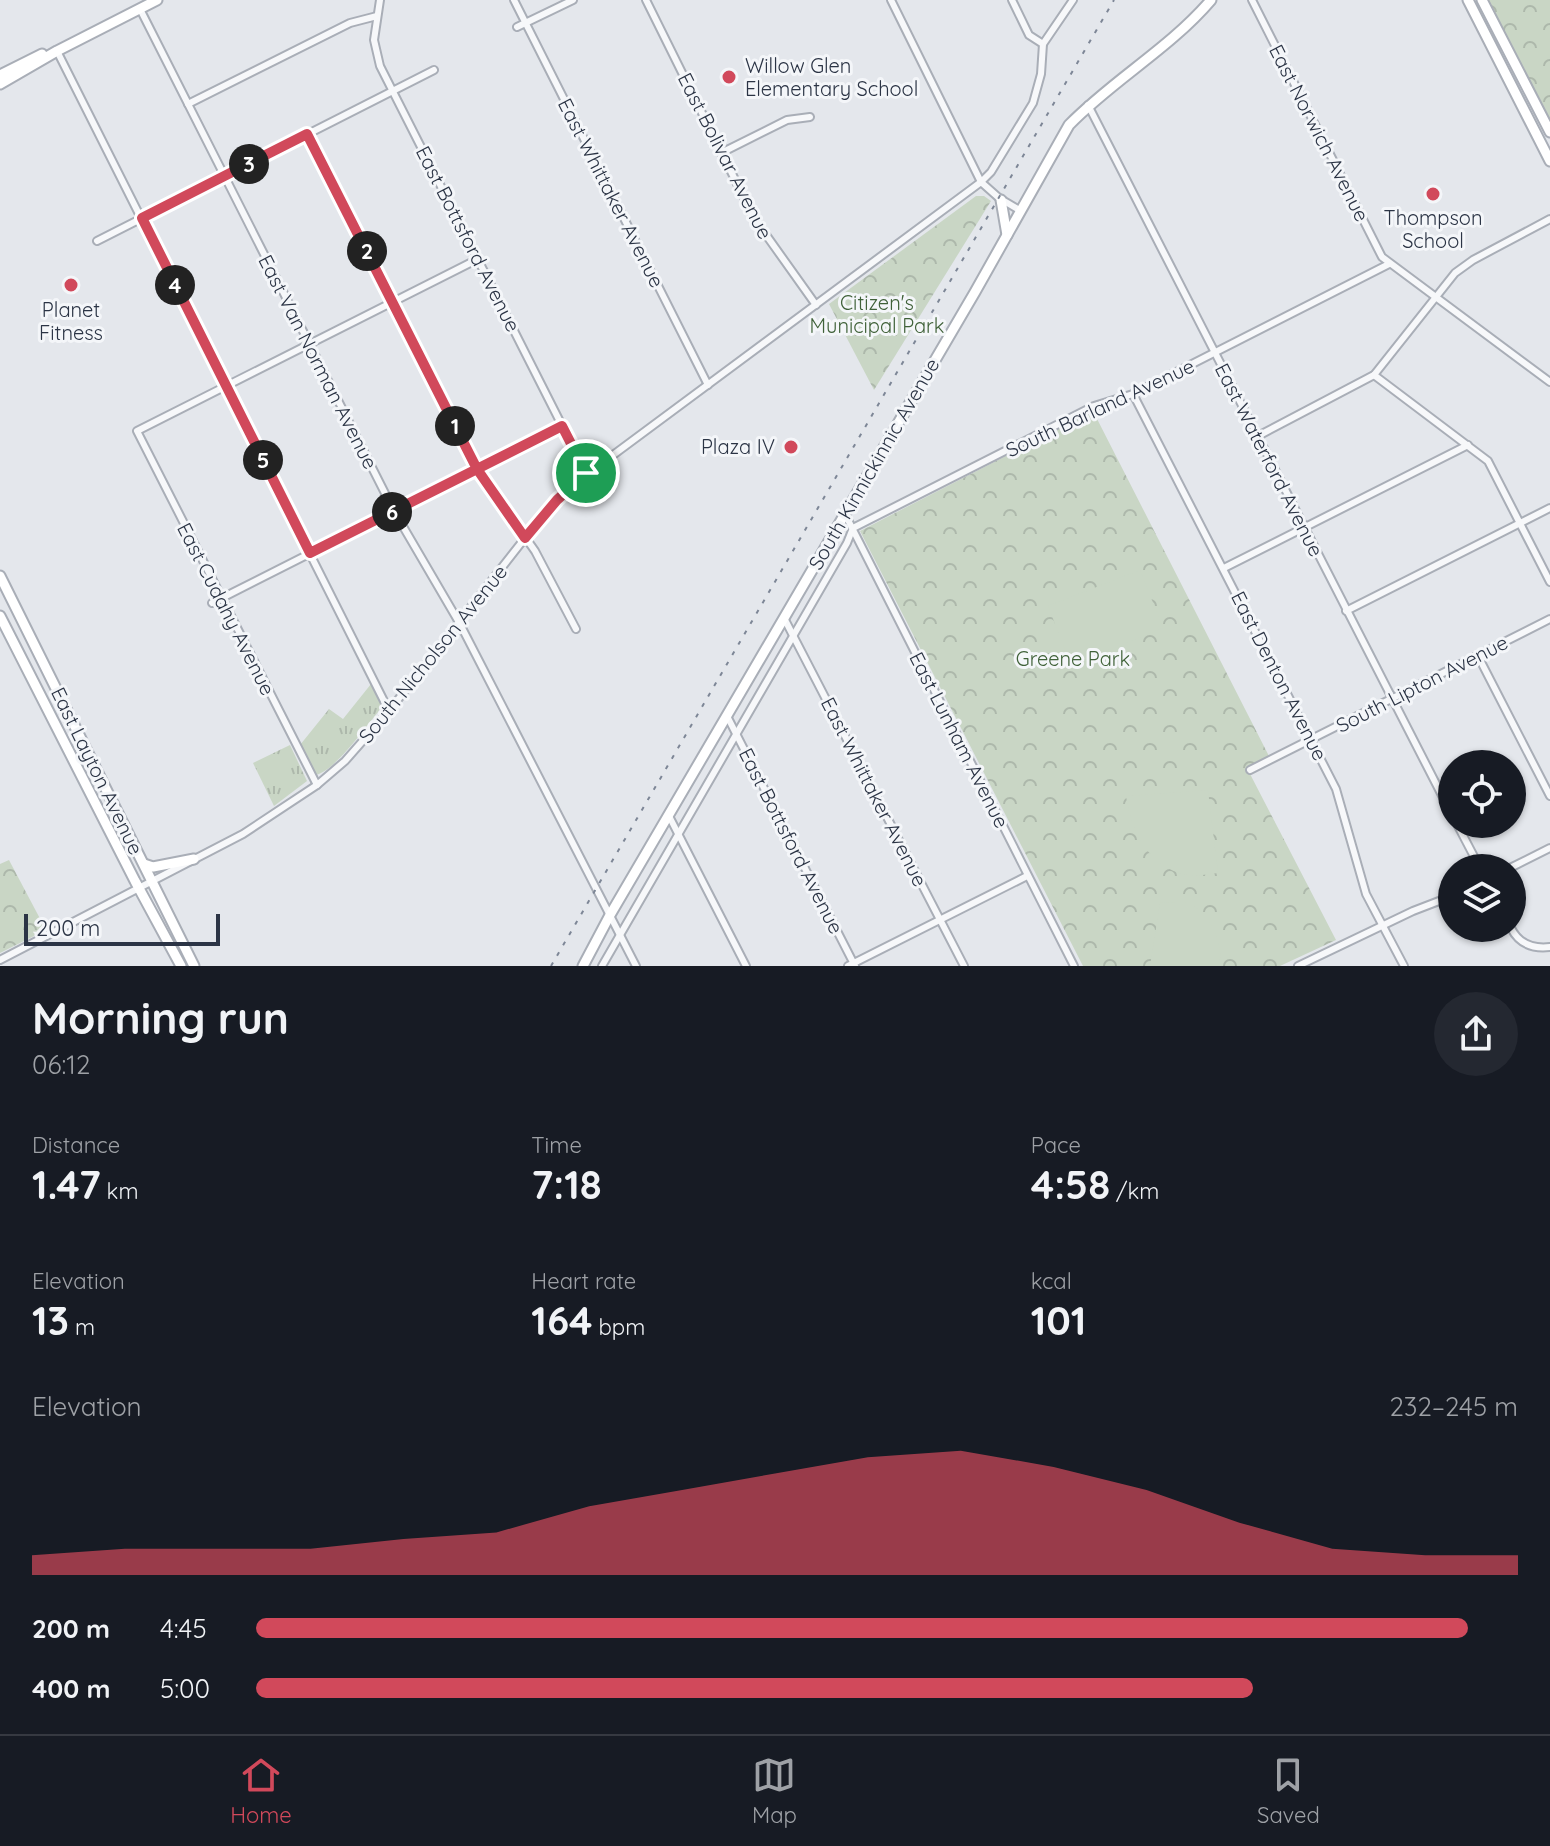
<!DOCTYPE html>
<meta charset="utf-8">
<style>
body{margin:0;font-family:Quicksand,sans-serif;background:#242831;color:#f1f3f6;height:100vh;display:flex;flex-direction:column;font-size:30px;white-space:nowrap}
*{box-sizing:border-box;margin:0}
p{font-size:26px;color:#9ea1a6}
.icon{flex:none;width:44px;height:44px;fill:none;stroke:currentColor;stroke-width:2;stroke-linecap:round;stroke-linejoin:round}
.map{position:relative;height:966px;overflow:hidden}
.drawer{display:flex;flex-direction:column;background:#171b24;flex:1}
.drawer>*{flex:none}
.tools{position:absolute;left:1438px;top:750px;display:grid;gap:16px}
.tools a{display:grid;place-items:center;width:88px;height:88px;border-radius:50%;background:#171b24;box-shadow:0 2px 6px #0004;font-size:40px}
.scale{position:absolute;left:24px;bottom:20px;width:196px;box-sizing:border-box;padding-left:8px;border:4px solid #2b3445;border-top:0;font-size:22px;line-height:28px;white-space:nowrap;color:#2b3445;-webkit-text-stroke:6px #f4f6f9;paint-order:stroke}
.pin{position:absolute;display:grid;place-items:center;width:68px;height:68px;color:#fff;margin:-34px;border:4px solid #fff;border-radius:50%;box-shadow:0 2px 8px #0007}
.km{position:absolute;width:40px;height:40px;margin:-20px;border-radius:50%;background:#222;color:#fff;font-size:22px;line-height:40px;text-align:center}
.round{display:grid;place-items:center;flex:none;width:84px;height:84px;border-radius:42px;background:#242831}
.overview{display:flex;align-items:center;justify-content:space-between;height:136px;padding:0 32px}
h1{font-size:44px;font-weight:700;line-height:60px}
.metrics{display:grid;grid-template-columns:repeat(3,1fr);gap:12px;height:136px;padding:8px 32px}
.metrics div{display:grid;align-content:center}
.metrics b{font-size:40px;font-weight:700}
.metrics small{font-size:22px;font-weight:400}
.metrics p{font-size:22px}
.chart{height:224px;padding:16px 32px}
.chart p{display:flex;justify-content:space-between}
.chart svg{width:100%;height:144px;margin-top:8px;fill:#d1495b;opacity:.7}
ul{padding:0 32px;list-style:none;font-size:26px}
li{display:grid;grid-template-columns:128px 96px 1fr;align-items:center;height:60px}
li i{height:20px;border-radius:10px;background:#d1495b}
.tab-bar{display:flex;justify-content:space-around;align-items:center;height:112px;border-top:2px solid #363941;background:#171b24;font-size:22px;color:#9ea1a6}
.tab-bar a{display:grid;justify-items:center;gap:4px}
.tab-bar .selected{color:#d1495b}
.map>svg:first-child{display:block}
</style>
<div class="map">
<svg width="1550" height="966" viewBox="0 0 1550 966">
<defs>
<pattern id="grass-tufts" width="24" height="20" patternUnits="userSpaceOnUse" patternTransform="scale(2)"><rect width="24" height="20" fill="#c9d6c5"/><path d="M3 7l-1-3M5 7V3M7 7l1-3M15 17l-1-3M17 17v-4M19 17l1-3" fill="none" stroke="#adb8ab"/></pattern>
<pattern id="forest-crowns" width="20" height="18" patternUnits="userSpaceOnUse" patternTransform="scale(2)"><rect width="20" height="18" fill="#c9d6c5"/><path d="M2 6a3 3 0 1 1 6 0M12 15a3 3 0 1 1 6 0" fill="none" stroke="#adb8ab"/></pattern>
</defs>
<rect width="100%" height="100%" fill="#e4e7ec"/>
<!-- grass -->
<g fill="url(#grass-tufts)">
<path d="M371,684l11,23c-14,17 -46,63 -66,68l-16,-30 29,-36 14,10z"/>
<polygon points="290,745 307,781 274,806 253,763"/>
</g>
<!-- forest -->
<g fill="url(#forest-crowns)">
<polygon points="1488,0 1550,0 1550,122 1495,14"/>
<polygon points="976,196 984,196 991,201 874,390 829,304"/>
<polygon points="1093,411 1271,760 1249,772 1336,940 1280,966 1083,966 860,531"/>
<polygon points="9,860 46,930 0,953 0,864"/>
</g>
<!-- garden -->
<g fill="#c9d6c5">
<polygon points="1140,570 1163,628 1071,665 1048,606"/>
<path d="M1208,790l10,83c-10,1 -22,4 -31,2 -38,-7 -56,-44 -61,-79z"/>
<path d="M1160,903c7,0 19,-2 26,0 23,7 39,41 33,63h-69z"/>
</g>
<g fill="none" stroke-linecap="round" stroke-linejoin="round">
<defs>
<g id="street">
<polyline points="380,0 374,40 380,66 586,473"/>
<polyline points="514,0 708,385"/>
<polyline points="646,0 754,218 816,305"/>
<polyline points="891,0 981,182 999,198 1021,211"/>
<polyline points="1012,0 1029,35 1043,44"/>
<polyline points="1252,0 1382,257 1550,382"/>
<polyline points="140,9 394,511 460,624 636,966"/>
<polyline points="517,27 573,0"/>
<polyline points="57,51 389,711"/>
<polyline points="188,104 350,23 377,16"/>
<polyline points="1088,105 1452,815"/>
<polyline points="307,134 477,469 535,551 576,629"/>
<polyline points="721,153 787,120 810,117"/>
<polyline points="97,241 434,70"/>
<polyline points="1374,375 1488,461 1550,582"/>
<polyline points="1133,394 1336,789 1366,894 1404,966"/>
<polyline points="1258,436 1374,375 1455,273 1473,260 1550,219"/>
<polyline points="845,514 1074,966"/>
<polyline points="1224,568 1468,445"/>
<polyline points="212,603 562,426"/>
<polyline points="1346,611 1550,508"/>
<polyline points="784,618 964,966"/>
<polyline points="1478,656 1550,796"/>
<polyline points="727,716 855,966"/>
<polyline points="1250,770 1550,619"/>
<polyline points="317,785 137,431 478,259"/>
<polyline points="669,816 746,966"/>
<polyline points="1457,824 1480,868"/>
<polyline points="1510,868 1550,848"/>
<path d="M1511,928c8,16 22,21 39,19"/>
<polyline points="0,960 243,834 317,785 345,761 389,711 525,538 570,487 981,182 991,172 1033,103 1041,74 1043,44 1073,0"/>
<polyline points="602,966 847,543 853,528 1094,406 1133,394 1389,264"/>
<polyline points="848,966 1027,876"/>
<polyline points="1298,966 1413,911 1452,896"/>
</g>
<g id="secondary">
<polyline points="1468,0 1550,161"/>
<polyline points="1482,0 1550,132"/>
<polyline points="0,75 42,54"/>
<polyline points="0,84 57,51 157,0"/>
<polyline points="1001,200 1007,235"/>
<polyline points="0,576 194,966"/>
<polyline points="0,616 135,881 181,966"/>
<polyline points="144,864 153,867 194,859"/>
<path d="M583,966l27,-51 365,-623 94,-167c44,-45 101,-77 142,-125"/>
</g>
</defs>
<!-- street casing -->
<use href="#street" stroke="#a9aeb7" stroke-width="10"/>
<!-- secondary casing -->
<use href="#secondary" stroke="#a9aeb7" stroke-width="13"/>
<!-- street -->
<use href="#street" stroke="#f7f8fa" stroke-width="6"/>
<!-- secondary -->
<use href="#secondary" stroke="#fff" stroke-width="9"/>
<!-- rail -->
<polyline stroke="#7d8696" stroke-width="2" stroke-dasharray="4 8" stroke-linecap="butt" points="551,966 1114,0"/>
</g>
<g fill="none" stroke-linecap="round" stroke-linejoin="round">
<defs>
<polyline id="route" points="586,473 562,426 477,469 307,134 142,218 310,553 477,469 525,538 557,500 586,473"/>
</defs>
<!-- route casing -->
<use href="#route" stroke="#fff" stroke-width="16"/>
<!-- route -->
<use href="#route" stroke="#d1495b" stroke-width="10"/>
</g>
<!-- markers -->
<g fill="#d1495b" stroke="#f4f6f9" stroke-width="3">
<circle cx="729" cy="77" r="8"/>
<circle cx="1433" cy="194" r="8"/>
<circle cx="71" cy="285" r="8"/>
<circle cx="791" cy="447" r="8"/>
</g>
<g text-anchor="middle" stroke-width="6" stroke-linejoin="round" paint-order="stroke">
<!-- poi labels -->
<g font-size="20" fill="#2b3445" stroke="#f4f6f9">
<text x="745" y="73" text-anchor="start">Willow Glen<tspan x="745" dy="23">Elementary School</tspan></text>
<text x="1433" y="225">Thompson<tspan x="1433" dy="23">School</tspan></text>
<text x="71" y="317">Planet<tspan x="71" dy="23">Fitness</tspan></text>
<text x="775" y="454" text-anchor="end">Plaza IV</text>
</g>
<!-- street labels -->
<g font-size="20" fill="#2b3445" stroke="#f4f6f9">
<text transform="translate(1319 133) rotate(63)" y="7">East Norwich Avenue</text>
<text transform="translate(725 156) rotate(63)" y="7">East Bolivar Avenue</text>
<text transform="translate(611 193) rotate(63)" y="7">East Whittaker Avenue</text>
<text transform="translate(468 239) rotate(63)" y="7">East Bottsford Avenue</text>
<text transform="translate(318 362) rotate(63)" y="7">East Van Norman Avenue</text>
<text transform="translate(1100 408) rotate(-25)" y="7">South Barland Avenue</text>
<text transform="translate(1269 460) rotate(63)" y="7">East Waterford Avenue</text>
<text transform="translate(874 464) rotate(-60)" y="7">South Kinnickinnic Avenue</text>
<text transform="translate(226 609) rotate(63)" y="7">East Cudahy Avenue</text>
<text transform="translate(433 654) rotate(-51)" y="7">South Nicholson Avenue</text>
<text transform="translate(1279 676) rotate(63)" y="7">East Denton Avenue</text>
<text transform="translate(1422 684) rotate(-27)" y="7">South Lipton Avenue</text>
<text transform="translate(959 740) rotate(63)" y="7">East Lunham Avenue</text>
<text transform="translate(97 771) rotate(64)" y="7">East Layton Avenue</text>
<text transform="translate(874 792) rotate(63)" y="7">East Whittaker Avenue</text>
<text transform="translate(791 841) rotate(63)" y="7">East Bottsford Avenue</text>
</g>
<!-- park labels -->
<g font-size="20" fill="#3f6138" stroke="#f4f6f9">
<text x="877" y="310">Citizen's<tspan x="877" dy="23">Municipal Park</tspan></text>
<text x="1073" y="666">Greene Park</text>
</g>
</g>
</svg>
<div class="tools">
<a><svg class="icon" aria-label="locate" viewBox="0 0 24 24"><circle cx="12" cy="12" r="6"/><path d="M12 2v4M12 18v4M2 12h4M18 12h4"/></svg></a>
<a><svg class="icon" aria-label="layers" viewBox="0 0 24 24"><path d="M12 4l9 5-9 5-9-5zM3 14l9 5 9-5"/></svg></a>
</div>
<div class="scale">200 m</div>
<div class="pin" style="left:586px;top:473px;background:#1e9e55"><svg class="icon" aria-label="arrive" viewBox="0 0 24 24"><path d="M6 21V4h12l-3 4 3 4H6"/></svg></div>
<b class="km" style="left:455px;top:426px">1</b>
<b class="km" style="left:367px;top:251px">2</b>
<b class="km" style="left:249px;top:164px">3</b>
<b class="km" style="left:175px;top:285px">4</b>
<b class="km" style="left:263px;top:460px">5</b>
<b class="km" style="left:392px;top:512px">6</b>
</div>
<section class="drawer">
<div class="overview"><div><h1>Morning run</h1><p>06:12</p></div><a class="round"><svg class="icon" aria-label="share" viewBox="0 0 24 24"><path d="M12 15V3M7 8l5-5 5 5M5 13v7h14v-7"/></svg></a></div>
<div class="metrics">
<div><p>Distance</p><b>1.47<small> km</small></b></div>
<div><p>Time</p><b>7:18</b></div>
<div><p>Pace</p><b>4:58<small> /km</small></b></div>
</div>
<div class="metrics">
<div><p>Elevation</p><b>13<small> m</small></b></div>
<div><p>Heart rate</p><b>164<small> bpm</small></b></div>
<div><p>kcal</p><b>101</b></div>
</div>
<div class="chart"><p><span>Elevation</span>232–245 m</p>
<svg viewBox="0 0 160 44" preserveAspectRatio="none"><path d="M0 44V38L10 36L20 36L30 36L40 33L50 31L60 23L70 18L80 13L90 8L100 6L110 11L120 18L130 28L140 36L150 38L160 38V44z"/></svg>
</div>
<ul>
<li><b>200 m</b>4:45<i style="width:96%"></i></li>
<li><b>400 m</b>5:00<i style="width:79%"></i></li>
</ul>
</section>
<nav class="tab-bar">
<a class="selected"><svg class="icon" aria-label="home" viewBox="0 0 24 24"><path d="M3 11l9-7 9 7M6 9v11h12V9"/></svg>Home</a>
<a><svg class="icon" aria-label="map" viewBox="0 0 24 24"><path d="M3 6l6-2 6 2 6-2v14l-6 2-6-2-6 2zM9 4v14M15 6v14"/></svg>Map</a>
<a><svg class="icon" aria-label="saved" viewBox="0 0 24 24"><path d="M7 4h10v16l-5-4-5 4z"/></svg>Saved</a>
</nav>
